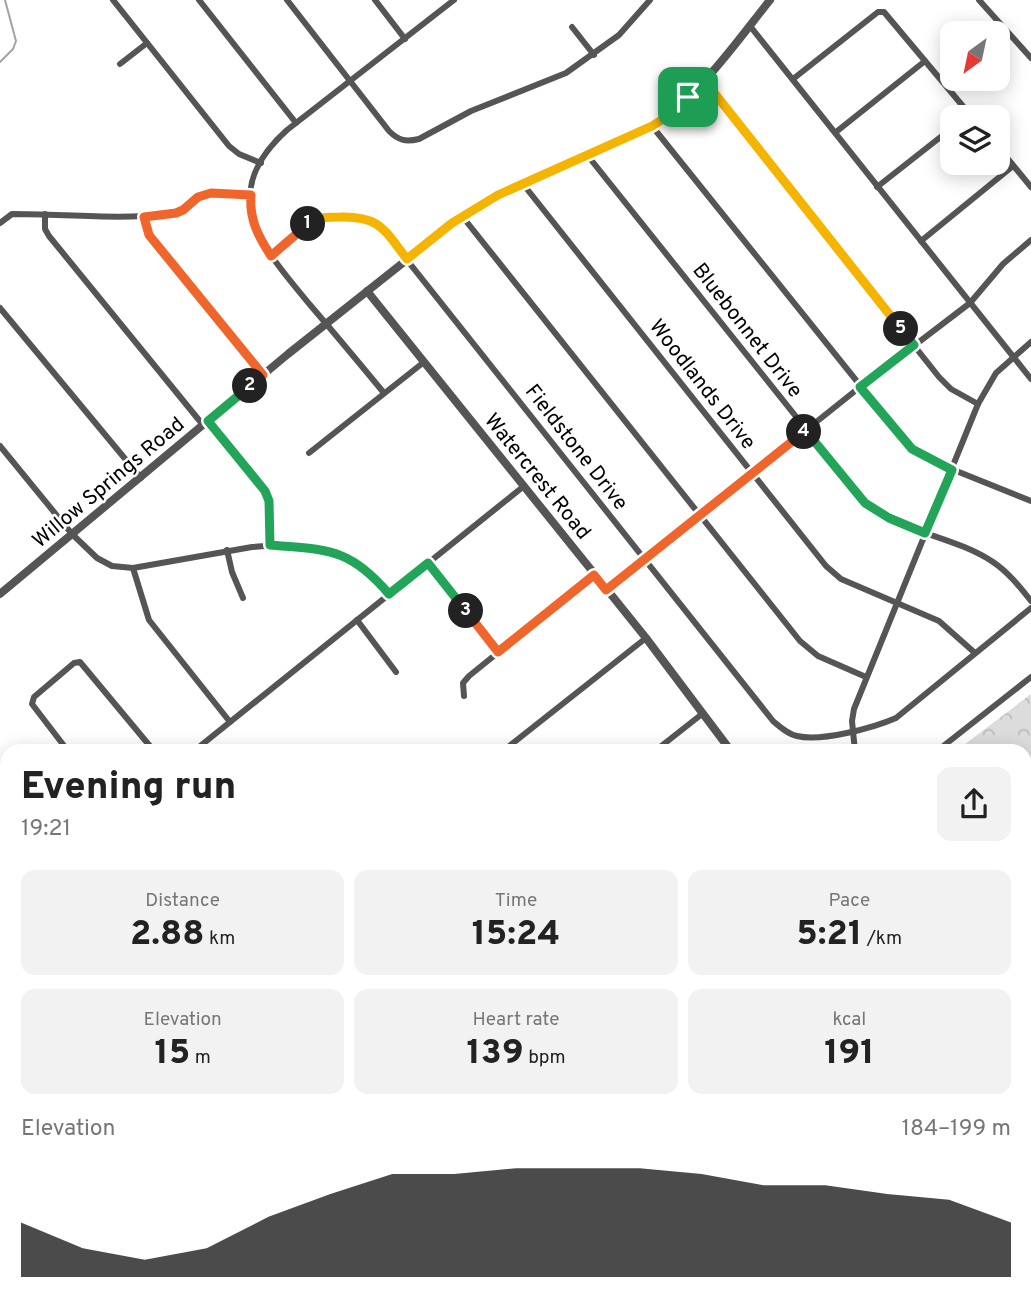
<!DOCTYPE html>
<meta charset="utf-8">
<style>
body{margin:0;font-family:Overpass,sans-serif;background:#f2f2f2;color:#222;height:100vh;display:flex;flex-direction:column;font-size:26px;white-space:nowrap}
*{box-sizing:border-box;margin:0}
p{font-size:23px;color:#767676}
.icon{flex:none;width:38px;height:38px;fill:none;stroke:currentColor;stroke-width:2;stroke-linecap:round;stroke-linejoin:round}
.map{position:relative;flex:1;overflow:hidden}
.sheet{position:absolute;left:0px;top:744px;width:1032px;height:569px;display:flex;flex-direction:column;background:#fff;border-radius:21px 21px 0 0;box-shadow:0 4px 18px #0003}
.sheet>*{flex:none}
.needle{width:46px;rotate:213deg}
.tools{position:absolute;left:940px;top:21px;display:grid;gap:14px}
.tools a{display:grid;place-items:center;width:70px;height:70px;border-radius:14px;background:#fff;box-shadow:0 4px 18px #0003;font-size:35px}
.pin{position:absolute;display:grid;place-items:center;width:60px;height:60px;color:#fff;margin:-30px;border-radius:14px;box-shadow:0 4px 10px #0006}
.km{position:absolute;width:35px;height:35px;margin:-18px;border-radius:50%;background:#222;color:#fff;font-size:19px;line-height:35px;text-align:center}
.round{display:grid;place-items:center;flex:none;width:74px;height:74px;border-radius:14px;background:#f2f2f2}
.overview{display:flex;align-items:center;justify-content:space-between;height:119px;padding:0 21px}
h1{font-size:38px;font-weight:800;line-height:52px}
.metrics{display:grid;grid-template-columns:repeat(3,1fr);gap:10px;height:119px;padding:7px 21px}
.metrics div{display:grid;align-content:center;border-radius:14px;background:#f2f2f2;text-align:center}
.metrics b{font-size:35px;font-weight:800}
.metrics small{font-size:19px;font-weight:400}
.metrics p{font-size:19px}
.chart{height:196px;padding:14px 21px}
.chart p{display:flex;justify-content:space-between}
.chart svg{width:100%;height:126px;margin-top:7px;fill:#000;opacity:.7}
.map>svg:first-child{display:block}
</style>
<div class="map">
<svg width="1031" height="1312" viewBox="0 0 1031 1312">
<defs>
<pattern id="park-crowns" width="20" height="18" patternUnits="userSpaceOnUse" patternTransform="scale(1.75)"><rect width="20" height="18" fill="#dcdcdc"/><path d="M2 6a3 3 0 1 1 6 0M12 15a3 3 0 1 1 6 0" fill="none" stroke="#bbb"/></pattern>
</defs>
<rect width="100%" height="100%" fill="#fff"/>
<!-- park -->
<polygon fill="url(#park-crowns)" points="1031,694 1031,1043 1026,1047 1026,751 956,751"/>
<!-- water -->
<polygon fill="#a3a3a3" points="217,1306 466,1306 465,1312 215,1312"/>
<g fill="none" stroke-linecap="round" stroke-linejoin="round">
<!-- stream -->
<g stroke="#a3a3a3" stroke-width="2">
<polyline points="0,62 13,49 16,41 5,0"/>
<polyline points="1026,856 1031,850"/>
</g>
<!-- canal -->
<polyline stroke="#a3a3a3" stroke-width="6" points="0,1252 7,1245"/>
<!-- river -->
<polyline stroke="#a3a3a3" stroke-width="10" points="94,1312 100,1309 113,1312"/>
<!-- minor -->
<g stroke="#555" stroke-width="6">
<polyline points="113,0 229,146 239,154 261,163"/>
<polyline points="199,0 296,123"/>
<path d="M287,0l102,131c10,10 17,11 30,8l52,-28 95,-38 53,-38 31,-35"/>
<polyline points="375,0 405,39"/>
<polyline points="979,0 1031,58"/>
<polyline points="750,26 1031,379"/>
<polyline points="572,27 594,55"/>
<polyline points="120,64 147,43"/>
<polyline points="793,79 878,12 884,12 972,117"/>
<polyline points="703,80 939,377 951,389 978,404"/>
<polyline points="652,126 908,445 934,462 1031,501"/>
<polyline points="836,132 925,61"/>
<polyline points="998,147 1031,187"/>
<path d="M588,156l277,347c37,30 89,33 128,59 15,10 27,25 38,39"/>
<polyline points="523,184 826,566 841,579 939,621 975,653"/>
<polyline points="877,187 952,128"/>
<polyline points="45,214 45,229 49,236 203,425"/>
<polyline points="462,216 800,641 818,656 866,677"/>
<polyline points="143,217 149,235 263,375"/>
<path d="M0,223l12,-9c53,0 106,6 158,0 13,-1 17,-10 28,-16 13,-9 37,-4 53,-3"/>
<polyline points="921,241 1013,166"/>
<path d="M271,256l37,-32 12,-7 38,-1 17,5 5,5 393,495c7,6 15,13 24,15 24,6 76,-8 99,-18l135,-110"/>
<polyline points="0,308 141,478"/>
<path d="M384,393c-24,-29 -48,-58 -73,-87 -48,-58 -97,-110 -24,-176l167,-130"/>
<polyline points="208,421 265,491 269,501 270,546"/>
<path d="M0,446l72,88 25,24 15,8 21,2 119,-21c60,-4 97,0 137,47"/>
<polyline points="309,453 424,362"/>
<polyline points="227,550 232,572 243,598"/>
<polyline points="428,563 498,652"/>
<polyline points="133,568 149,620 230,722"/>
<polyline points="606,590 860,387 970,303 1003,264 1031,240"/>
<polyline points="357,620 396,672"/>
<polyline points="464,696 463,683 469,676 594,575"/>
<polyline points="68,751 32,704 34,697 74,663 80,662 154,751"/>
<polyline points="194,751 524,486"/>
<polyline points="503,751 646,638"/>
<polyline points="655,751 702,714"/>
<polyline points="855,751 852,721 854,709 978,404 996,373 1031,342"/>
<polyline points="937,751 1031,677"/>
<polyline points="0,823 7,829"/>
<polyline points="1026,1101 1031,1096"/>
<polyline points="1026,1204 1031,1211"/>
<polyline points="1026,1290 1031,1285"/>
<polyline points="792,1306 798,1312"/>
<polyline points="897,1306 902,1312"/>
<polyline points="760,1312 762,1306"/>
<polyline points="998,1312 1006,1306"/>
</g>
<!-- tertiary -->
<g stroke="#555" stroke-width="8">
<polyline points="367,291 646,638 731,751"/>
<path d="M0,594l288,-240 174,-138 36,-21 154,-69c48,-31 83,-82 118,-126"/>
<polyline points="1026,1121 1031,1127"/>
</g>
</g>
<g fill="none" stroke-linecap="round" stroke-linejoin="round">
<defs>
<path id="split-1" d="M308,224c11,-7 20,-7 32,-7 41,-1 44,13 67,42l45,-36 46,-28 154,-69 16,-10 20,-19"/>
<path id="split-2" d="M250,386l13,-11 -114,-140 -5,-18 32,-4 7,-3 15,-13 13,-4 40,2c-2,24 7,41 20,61l37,-32"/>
<path id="split-3" d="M250,386l-42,35 57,70 4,10 1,44c57,5 79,2 119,49l39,-31 38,48"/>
<polyline id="split-4" points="466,611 498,652 594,575 606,590 804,432"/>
<polyline id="split-5" points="804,432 806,431 865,503 889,518 925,533 952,470 912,449 860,387 914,345 901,329"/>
<polyline id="split-6" points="688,97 704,80 901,329"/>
</defs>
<!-- split-1 casing -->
<use href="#split-1" stroke="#fff" stroke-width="14"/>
<!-- split-2 casing -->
<use href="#split-2" stroke="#fff" stroke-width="14"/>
<!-- split-3 casing -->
<use href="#split-3" stroke="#fff" stroke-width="14"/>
<!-- split-4 casing -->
<use href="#split-4" stroke="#fff" stroke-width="14"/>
<!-- split-5 casing -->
<use href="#split-5" stroke="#fff" stroke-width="14"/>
<!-- split-6 casing -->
<use href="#split-6" stroke="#fff" stroke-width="14"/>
<!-- split-1 -->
<use href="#split-1" stroke="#f5b400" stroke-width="9"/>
<!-- split-2 -->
<use href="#split-2" stroke="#f0652b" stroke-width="9"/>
<!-- split-3 -->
<use href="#split-3" stroke="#22a559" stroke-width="9"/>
<!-- split-4 -->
<use href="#split-4" stroke="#f0652b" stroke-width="9"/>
<!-- split-5 -->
<use href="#split-5" stroke="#22a559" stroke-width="9"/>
<!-- split-6 -->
<use href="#split-6" stroke="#f5b400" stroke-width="9"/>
</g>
<g text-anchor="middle" stroke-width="5" stroke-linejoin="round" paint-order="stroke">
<!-- street labels -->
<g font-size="21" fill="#000" stroke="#fff">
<text transform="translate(748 330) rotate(52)" y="7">Bluebonnet Drive</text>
<text transform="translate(703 384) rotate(52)" y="7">Woodlands Drive</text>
<text transform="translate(577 447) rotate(52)" y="7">Fieldstone Drive</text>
<text transform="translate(538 476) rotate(51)" y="7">Watercrest Road</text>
<text transform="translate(108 482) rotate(-40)" y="7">Willow Springs Road</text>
</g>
</g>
</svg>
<div class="tools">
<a><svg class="needle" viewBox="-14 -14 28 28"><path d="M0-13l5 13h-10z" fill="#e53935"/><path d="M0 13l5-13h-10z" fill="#767676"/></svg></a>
<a><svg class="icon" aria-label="layers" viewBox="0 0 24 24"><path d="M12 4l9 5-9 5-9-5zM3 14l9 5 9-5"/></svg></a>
</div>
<div class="pin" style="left:688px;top:97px;background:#1e9e55"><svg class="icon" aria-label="arrive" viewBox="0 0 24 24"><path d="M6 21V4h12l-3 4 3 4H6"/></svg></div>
<b class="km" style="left:308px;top:224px">1</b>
<b class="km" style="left:250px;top:386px">2</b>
<b class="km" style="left:466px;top:611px">3</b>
<b class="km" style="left:804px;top:432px">4</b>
<b class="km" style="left:901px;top:329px">5</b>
<section class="sheet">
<div class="overview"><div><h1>Evening run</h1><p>19:21</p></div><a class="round"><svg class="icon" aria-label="share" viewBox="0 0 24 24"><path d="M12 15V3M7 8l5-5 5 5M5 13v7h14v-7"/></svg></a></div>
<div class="metrics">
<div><p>Distance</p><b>2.88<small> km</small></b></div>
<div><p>Time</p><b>15:24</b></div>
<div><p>Pace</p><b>5:21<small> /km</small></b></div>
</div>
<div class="metrics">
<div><p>Elevation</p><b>15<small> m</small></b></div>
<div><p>Heart rate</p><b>139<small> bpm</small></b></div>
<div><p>kcal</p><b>191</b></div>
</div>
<div class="chart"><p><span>Elevation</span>184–199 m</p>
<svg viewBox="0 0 160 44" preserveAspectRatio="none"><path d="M0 44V25L10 34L20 38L30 34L40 23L50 15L60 8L70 8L80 6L90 6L100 6L110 8L120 12L130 12L140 15L150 17L160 25V44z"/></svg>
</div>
</section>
</div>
